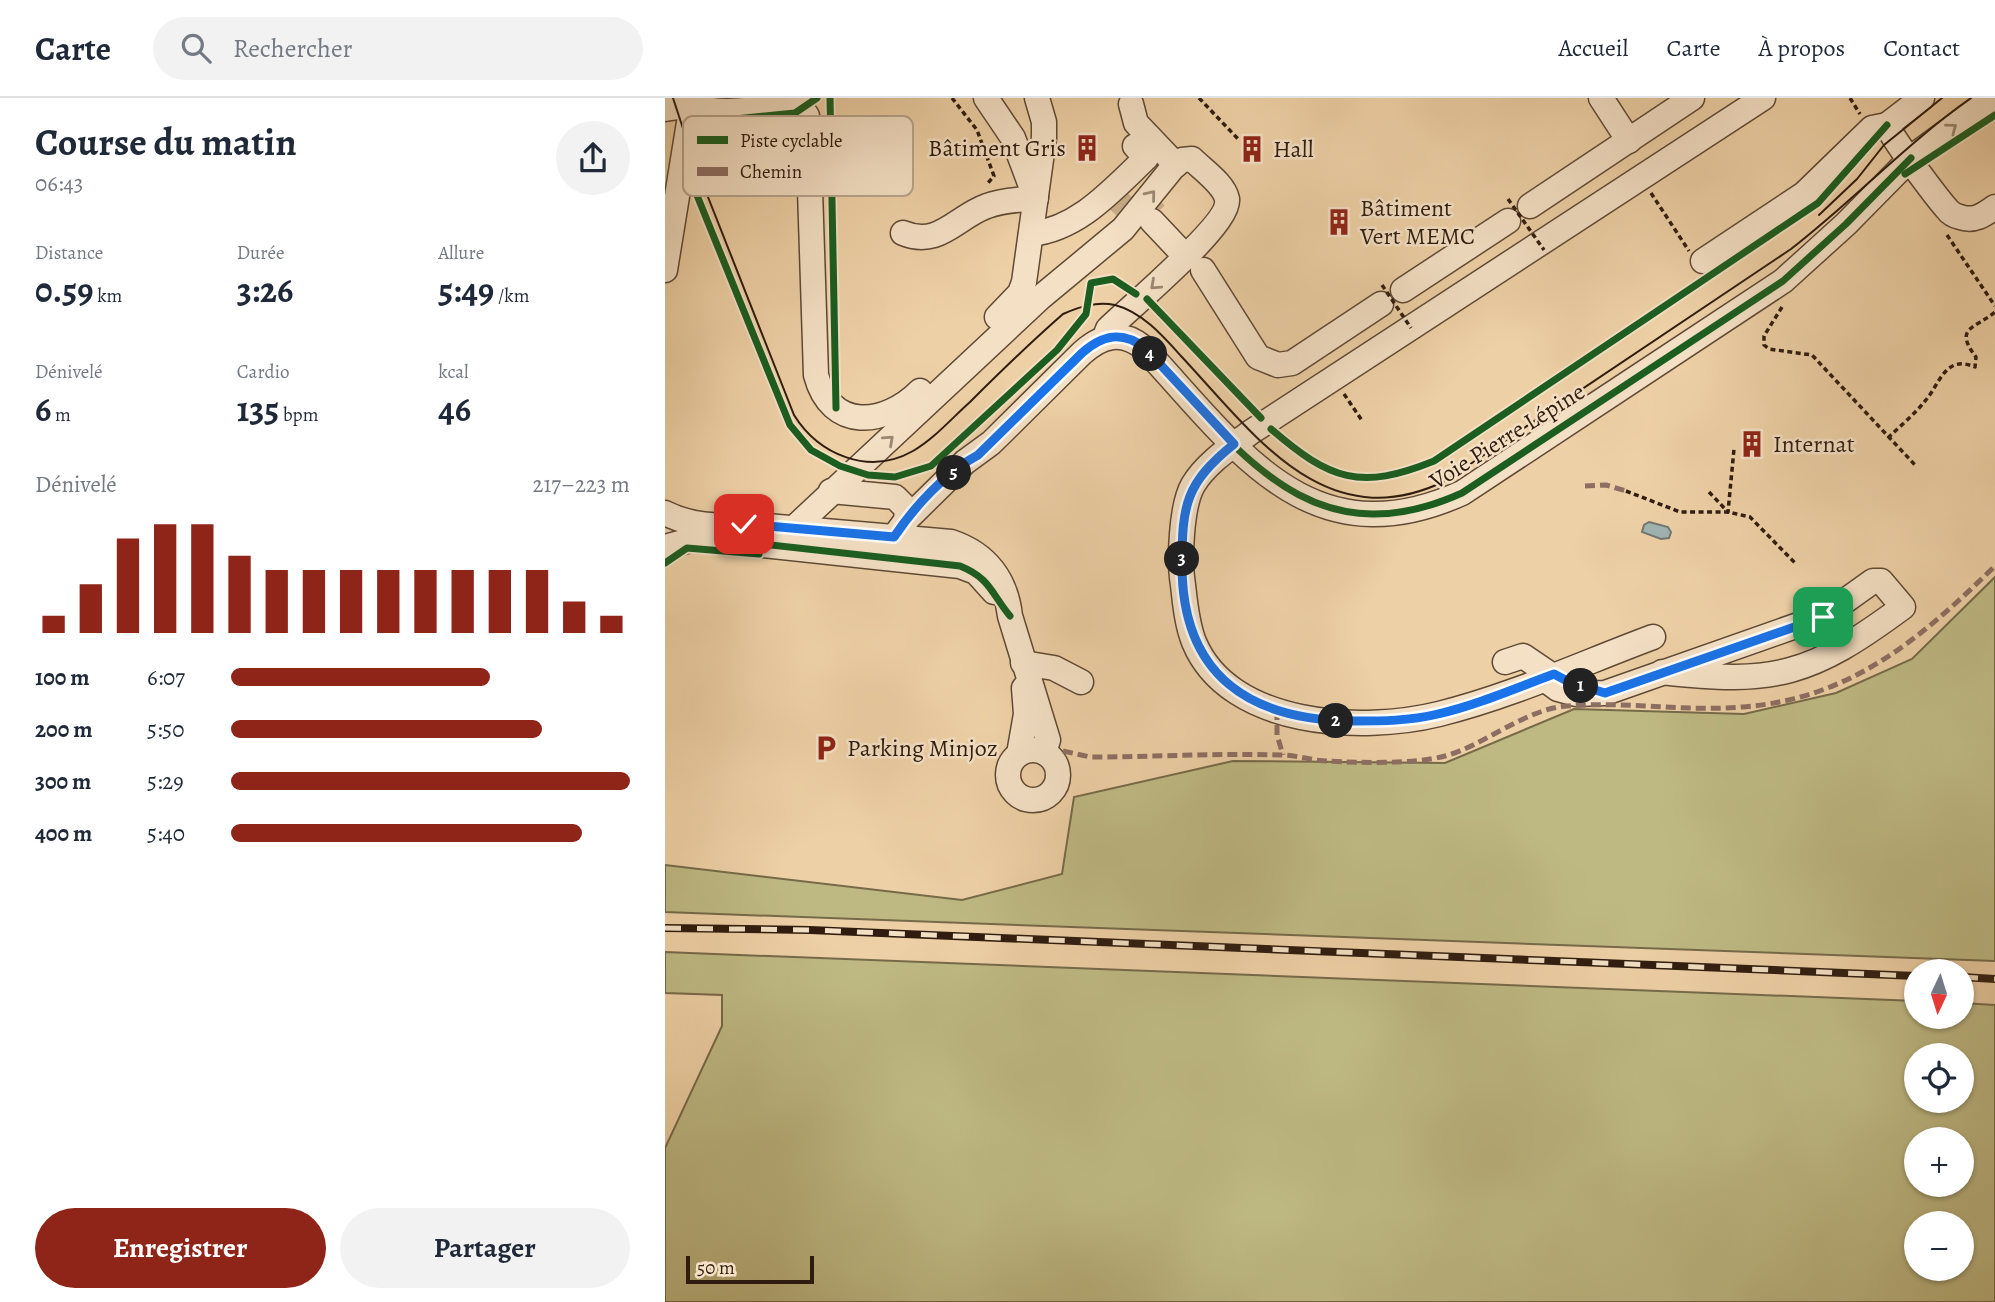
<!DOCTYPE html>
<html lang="fr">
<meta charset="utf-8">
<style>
body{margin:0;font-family:Alegreya,serif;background:#f2f2f3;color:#1f2937;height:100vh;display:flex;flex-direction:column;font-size:26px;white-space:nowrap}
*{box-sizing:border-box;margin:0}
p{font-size:23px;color:#747a83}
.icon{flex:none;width:38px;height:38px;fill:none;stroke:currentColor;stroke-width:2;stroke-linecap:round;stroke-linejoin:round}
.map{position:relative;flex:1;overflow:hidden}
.sheet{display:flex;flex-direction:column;background:#fff;width:665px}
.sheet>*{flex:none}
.needle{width:46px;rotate:184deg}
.tools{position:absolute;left:1239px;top:861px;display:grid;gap:14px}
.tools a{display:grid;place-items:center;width:70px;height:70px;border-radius:50%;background:#fff;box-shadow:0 2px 5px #0004;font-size:35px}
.scale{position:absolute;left:21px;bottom:18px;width:128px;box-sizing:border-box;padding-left:7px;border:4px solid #2f1c0f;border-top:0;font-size:19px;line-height:24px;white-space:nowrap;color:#2f1c0f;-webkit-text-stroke:5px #f4e0c5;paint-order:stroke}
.pin{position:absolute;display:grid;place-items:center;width:60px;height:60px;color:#fff;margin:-30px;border-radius:14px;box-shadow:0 4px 10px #0006}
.km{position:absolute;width:35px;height:35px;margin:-18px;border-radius:50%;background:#222;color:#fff;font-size:19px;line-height:35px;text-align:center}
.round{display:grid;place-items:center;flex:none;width:74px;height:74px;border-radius:37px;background:#f2f2f3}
.head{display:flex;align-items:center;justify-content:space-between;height:119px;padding:0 35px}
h1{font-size:38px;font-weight:700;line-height:52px}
.stats{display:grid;grid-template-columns:repeat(3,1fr);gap:10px;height:119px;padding:7px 35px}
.stats div{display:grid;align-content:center}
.stats b{font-size:35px;font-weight:700}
.stats small{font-size:19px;font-weight:400}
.stats p{font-size:19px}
.chart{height:196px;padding:14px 35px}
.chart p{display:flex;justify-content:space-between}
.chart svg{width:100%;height:126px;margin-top:7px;stroke:#8f2418;stroke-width:6}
.cta{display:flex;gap:14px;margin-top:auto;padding:14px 35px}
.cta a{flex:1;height:80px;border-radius:42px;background:#8f2418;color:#fff;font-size:28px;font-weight:700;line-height:80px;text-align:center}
.cta a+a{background:#f2f2f3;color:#1f2937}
ul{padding:0 35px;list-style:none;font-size:23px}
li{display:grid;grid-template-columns:112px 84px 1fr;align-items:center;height:52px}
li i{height:18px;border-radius:9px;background:#8f2418}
header{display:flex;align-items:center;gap:42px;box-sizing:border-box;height:98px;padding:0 35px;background:#fff;border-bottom:2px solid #e0e1e3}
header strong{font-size:33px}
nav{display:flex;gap:38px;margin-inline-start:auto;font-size:24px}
.search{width:490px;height:63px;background:#f2f2f3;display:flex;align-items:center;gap:18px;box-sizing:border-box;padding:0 24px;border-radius:38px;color:#747a83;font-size:26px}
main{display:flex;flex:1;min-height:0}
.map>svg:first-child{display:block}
</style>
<header>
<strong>Carte</strong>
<div class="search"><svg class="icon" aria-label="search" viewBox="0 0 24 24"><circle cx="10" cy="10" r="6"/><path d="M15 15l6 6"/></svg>Rechercher</div>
<nav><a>Accueil</a><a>Carte</a><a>À propos</a><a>Contact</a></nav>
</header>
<main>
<section class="sheet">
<div class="head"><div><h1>Course du matin</h1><p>06:43</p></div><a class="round"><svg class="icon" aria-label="share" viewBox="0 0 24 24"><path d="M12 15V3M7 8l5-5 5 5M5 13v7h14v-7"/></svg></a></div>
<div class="stats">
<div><p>Distance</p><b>0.59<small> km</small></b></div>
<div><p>Durée</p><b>3:26</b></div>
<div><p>Allure</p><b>5:49<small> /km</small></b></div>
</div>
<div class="stats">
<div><p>Dénivelé</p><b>6<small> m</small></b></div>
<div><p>Cardio</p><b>135<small> bpm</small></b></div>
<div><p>kcal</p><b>46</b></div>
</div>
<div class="chart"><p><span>Dénivelé</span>217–223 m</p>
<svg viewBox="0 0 160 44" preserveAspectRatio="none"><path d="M5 44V38M15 44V27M25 44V11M35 44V6M45 44V6M55 44V17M65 44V22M75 44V22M85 44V22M95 44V22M105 44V22M115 44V22M125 44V22M135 44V22M145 44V33M155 44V38"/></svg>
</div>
<ul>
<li><b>100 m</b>6:07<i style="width:65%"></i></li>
<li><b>200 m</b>5:50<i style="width:78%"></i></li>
<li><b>300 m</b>5:29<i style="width:100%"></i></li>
<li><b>400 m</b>5:40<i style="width:88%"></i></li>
</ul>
<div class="cta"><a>Enregistrer</a><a>Partager</a></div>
</section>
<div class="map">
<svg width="1330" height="1204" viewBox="0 0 1330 1204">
<rect width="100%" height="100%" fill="#eed0a6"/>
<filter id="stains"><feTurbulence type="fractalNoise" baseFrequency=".00286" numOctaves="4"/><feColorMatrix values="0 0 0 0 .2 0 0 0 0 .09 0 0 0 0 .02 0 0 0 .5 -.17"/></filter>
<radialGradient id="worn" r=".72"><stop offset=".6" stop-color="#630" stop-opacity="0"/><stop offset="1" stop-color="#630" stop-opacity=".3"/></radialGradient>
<!-- green -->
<g fill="#beb983" stroke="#766a49" stroke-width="2" fill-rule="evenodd">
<polygon points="1330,479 1330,863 0,814 0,767 297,802 397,776 409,699 568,663 780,665 909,611 1079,616 1171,595 1247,561"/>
<path d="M0,854l1251,49v16h46v-14l33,2v297h-1330v-154l57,-122v-31l-57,-2zM1251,957h46v46h-46zM1251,1041h46v46h-46zM1251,1125h46v46h-46z"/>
</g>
<!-- water -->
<polygon fill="#9fb4b3" stroke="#727771" stroke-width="2" points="984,424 1003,429 1006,434 1004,440 996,441 977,434 979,427"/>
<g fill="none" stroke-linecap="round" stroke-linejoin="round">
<!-- minor-tunnel -->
<polyline stroke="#c8ac88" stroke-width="24" stroke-dasharray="24 12" stroke-linecap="butt" points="450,116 470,94 493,118"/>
<defs>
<g id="minor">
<path d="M130,0l12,18 1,12 8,247c15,57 69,51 104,16"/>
<polyline points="321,0 348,40 369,96"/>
<polyline points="936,0 964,43"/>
<path d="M1257,0l-35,27c1,8 51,74 60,84 3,4 8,7 13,8 14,5 24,-2 35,-10"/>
<polyline points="466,6 471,25 511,67"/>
<path d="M27,7c25,10 68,7 92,-7"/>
<polyline points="0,11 27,7"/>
<polyline points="865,108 1027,0"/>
<polyline points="487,123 521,159"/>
<path d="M238,135c36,15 53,-16 84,-27 15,-6 33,-6 49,-8"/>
<path d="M366,136c48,-5 82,-45 115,-76l-11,-12"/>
<polyline points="1038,163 1139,96 1207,30 1222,27"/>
<polyline points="0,172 28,0"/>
<polyline points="538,172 593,259 613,267 627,265 716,206"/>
<polyline points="738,192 843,123"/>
<polyline points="332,219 355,195 359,184 379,40 379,24 372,0"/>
<polyline points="166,393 230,399 241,410 242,421"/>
<path d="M0,415c24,12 53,15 79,11l207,18c36,12 55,38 59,74l38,124 -4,12"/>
<path d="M229,439l13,-18 58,-57 26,-19 91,-90c20,-18 40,-23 62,-5 93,100 165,214 318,145l321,-212 63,-57 65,-66 82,-60"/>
<path d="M79,444l34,-6 16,-8 247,-231 82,-68 51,-63 8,-6 10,-1c11,11 32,25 35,40 4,25 -98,109 -119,130l-3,8"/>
<polyline points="0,449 33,440 295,468 311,474 329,494"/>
<path d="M988,539c-70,26 -141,59 -214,77 -77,19 -210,13 -245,-72 -7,-17 -9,-39 -11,-57 -4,-24 -2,-79 10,-100 13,-22 38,-38 58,-53l512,-334"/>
<polyline points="840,564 858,558 886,577"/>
<polyline points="358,565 389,570 416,584"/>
<path d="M878,580l15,11 18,5 29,-1 219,-77 49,-35h8l22,26c-92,68 -127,78 -241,65"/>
<circle cx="368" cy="677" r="25"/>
<polyline points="354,656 361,616 359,590"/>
</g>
</defs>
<!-- minor casing -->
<use href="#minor" stroke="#5f4935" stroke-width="27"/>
<!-- path -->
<g stroke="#2f1c0f" stroke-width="3.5" stroke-dasharray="5 3.5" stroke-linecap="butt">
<polyline points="287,0 312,32 329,78 323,85"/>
<polyline points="534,0 575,43"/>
<polyline points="1185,0 1195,16"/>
<path d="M36,82c22,-11 16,-28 14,-50"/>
<polyline points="986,95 1024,153"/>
<polyline points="1282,137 1330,208"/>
<polyline points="1117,209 1099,238 1099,247 1104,251 1147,257 1251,368"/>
<polyline points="679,296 698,324"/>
<path d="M1223,340c12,-12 27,-24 37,-37 15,-17 20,-47 50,-34l1,-10c-23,-30 -1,-28 19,-45"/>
<polyline points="961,393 1015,414 1063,414 1085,419 1131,466"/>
<polyline points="1044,394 1063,414 1069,351"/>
</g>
<!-- minor -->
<use href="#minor" stroke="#f4e0c5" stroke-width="24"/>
<!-- tram -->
<g stroke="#2f1c0f" stroke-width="2">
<path d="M8,0l20,61 101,256c25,40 75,61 119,36 21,-12 39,-33 57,-49 30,-30 61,-60 93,-88 16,-7 33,-13 52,-9 27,7 48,31 66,51 73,78 144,183 264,125l346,-232c62,-48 116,-106 180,-151"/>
<polyline points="1154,117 1192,81 1219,47 1277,0"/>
</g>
<defs>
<g id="rail">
<polyline points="0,830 145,832 1251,878"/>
<polyline points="1297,879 1330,881"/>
</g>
</defs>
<!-- rail casing -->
<use href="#rail" stroke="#2f1c0f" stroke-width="8"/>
<!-- rail -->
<use href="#rail" stroke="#f4e0c5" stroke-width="5" stroke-dasharray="16" stroke-linecap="butt"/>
<!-- path-bridge -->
<g stroke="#2f1c0f" stroke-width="3.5" stroke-dasharray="5 3.5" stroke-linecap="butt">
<polyline points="843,101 879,152"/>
<polyline points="717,187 746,230"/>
</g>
<!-- quiet -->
<g stroke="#8d6e63" stroke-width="5" stroke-dasharray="10 5" stroke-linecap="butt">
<polyline points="920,388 941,387 961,393"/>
<polyline points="612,612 612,637 618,657"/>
<path d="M398,653l27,6c64,0 128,-4 191,-2 16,0 32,6 47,6 31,2 88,3 117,-5 38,-10 80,-47 122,-50 58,-5 117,6 175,1 109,-8 178,-68 253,-141"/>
</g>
<defs>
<g id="cycleway">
<polyline points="165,0 171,310"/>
<polyline points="50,23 130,15 152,0"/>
<polyline points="1240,76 1330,17"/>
<polyline points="27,85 125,327 146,352 175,368 203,377 230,379 266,368 392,252 421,216 426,185 448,181 471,196"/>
<polyline points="482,201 596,320"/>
<path d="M606,331c59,51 89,62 163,32l384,-258 69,-78"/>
<path d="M229,439l13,-18 58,-57 26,-19 91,-90c20,-18 40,-23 62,-5 93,100 165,214 318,145l321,-212 63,-57 65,-66"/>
<path d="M79,444l216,24c30,12 31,27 50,50"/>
<polyline points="0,465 22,450 94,456"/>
</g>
</defs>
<!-- cycleway casing -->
<use href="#cycleway" stroke="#f4e0c5" stroke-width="11"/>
<!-- cycleway -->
<use href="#cycleway" stroke="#1b5e20" stroke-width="7"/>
</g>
<!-- one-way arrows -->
<defs><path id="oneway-chevron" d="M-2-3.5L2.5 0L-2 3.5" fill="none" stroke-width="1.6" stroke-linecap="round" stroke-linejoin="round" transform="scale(1.75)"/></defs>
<g stroke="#9b8873">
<use href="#oneway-chevron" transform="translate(1287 30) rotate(-37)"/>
<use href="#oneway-chevron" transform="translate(486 97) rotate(-51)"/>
<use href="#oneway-chevron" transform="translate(490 187) rotate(138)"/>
<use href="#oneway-chevron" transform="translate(224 342) rotate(-42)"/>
</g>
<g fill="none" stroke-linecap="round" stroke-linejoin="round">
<defs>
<path id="route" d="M79,426l150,13c20,-30 52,-65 84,-82l104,-102c20,-18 40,-23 63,-5l89,96c-48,39 -52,60 -52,121 0,110 67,155 171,156 29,0 56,0 85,-7 39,-9 78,-26 116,-40l15,8 36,11 218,-76"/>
</defs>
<!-- route casing -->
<use href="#route" stroke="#fff" stroke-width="14"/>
<!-- route -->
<use href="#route" stroke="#1a73e8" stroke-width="9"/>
</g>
<!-- icons -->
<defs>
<symbol id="building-bare" viewBox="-9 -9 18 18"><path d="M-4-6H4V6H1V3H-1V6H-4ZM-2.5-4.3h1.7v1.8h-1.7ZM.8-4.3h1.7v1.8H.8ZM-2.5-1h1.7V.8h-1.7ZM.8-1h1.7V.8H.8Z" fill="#8f2418" stroke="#f4e0c5" stroke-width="2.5" paint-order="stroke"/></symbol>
<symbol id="parking-bare" viewBox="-9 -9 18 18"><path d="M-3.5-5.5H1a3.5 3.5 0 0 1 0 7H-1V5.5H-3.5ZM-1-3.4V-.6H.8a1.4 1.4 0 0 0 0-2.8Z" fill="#8f2418" stroke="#f4e0c5" stroke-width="2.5" paint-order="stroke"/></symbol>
</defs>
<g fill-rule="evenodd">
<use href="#building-bare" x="403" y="31" width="38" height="38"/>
<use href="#building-bare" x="568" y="32" width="38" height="38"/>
<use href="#building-bare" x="655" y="105" width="38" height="38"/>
<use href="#building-bare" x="1068" y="327" width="38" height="38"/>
<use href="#parking-bare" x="142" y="631" width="38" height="38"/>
</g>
<g text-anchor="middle" stroke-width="5" stroke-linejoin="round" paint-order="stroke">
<!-- poi labels -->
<g font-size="24" fill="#2f1c0f" stroke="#f4e0c5" text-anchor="start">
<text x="401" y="58" text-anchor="end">Bâtiment Gris</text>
<text x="608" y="59">Hall</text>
<text x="695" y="118">Bâtiment<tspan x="695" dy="28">Vert MEMC</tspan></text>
<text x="1108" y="354">Internat</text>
<text x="182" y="658">Parking Minjoz</text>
</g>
<!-- street labels -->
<g font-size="24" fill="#2f1c0f" stroke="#f4e0c5">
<text transform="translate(842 338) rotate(-32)" y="8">Voie Pierre Lépine</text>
</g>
</g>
<!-- legend -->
<rect x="18" y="18" width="230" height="80" rx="10" fill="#f4e0c5" stroke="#b9a58e" stroke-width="2"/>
<rect x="32" y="38" width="31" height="8" fill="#1b5e20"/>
<rect x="32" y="69" width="31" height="9" fill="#8d6e63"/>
<g font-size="19" fill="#2f1c0f">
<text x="75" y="49">Piste cyclable</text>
<text x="75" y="80">Chemin</text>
</g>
<rect width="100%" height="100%" filter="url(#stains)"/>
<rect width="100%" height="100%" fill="url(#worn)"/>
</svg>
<div class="tools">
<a><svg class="needle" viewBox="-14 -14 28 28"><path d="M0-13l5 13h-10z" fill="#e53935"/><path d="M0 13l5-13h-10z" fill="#747a83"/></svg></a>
<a><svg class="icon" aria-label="locate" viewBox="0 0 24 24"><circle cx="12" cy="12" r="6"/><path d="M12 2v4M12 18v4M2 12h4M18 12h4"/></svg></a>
<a>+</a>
<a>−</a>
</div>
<div class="scale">50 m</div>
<div class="pin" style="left:1158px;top:519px;background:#1e9e55"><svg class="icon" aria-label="arrive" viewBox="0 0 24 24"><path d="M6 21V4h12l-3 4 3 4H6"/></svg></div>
<div class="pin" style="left:79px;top:426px;background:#d93025"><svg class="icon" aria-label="check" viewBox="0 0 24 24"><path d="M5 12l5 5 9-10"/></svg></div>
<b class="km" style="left:916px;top:588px">1</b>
<b class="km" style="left:671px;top:623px">2</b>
<b class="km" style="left:517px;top:461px">3</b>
<b class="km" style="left:485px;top:256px">4</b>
<b class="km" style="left:289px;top:375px">5</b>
</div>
</main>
